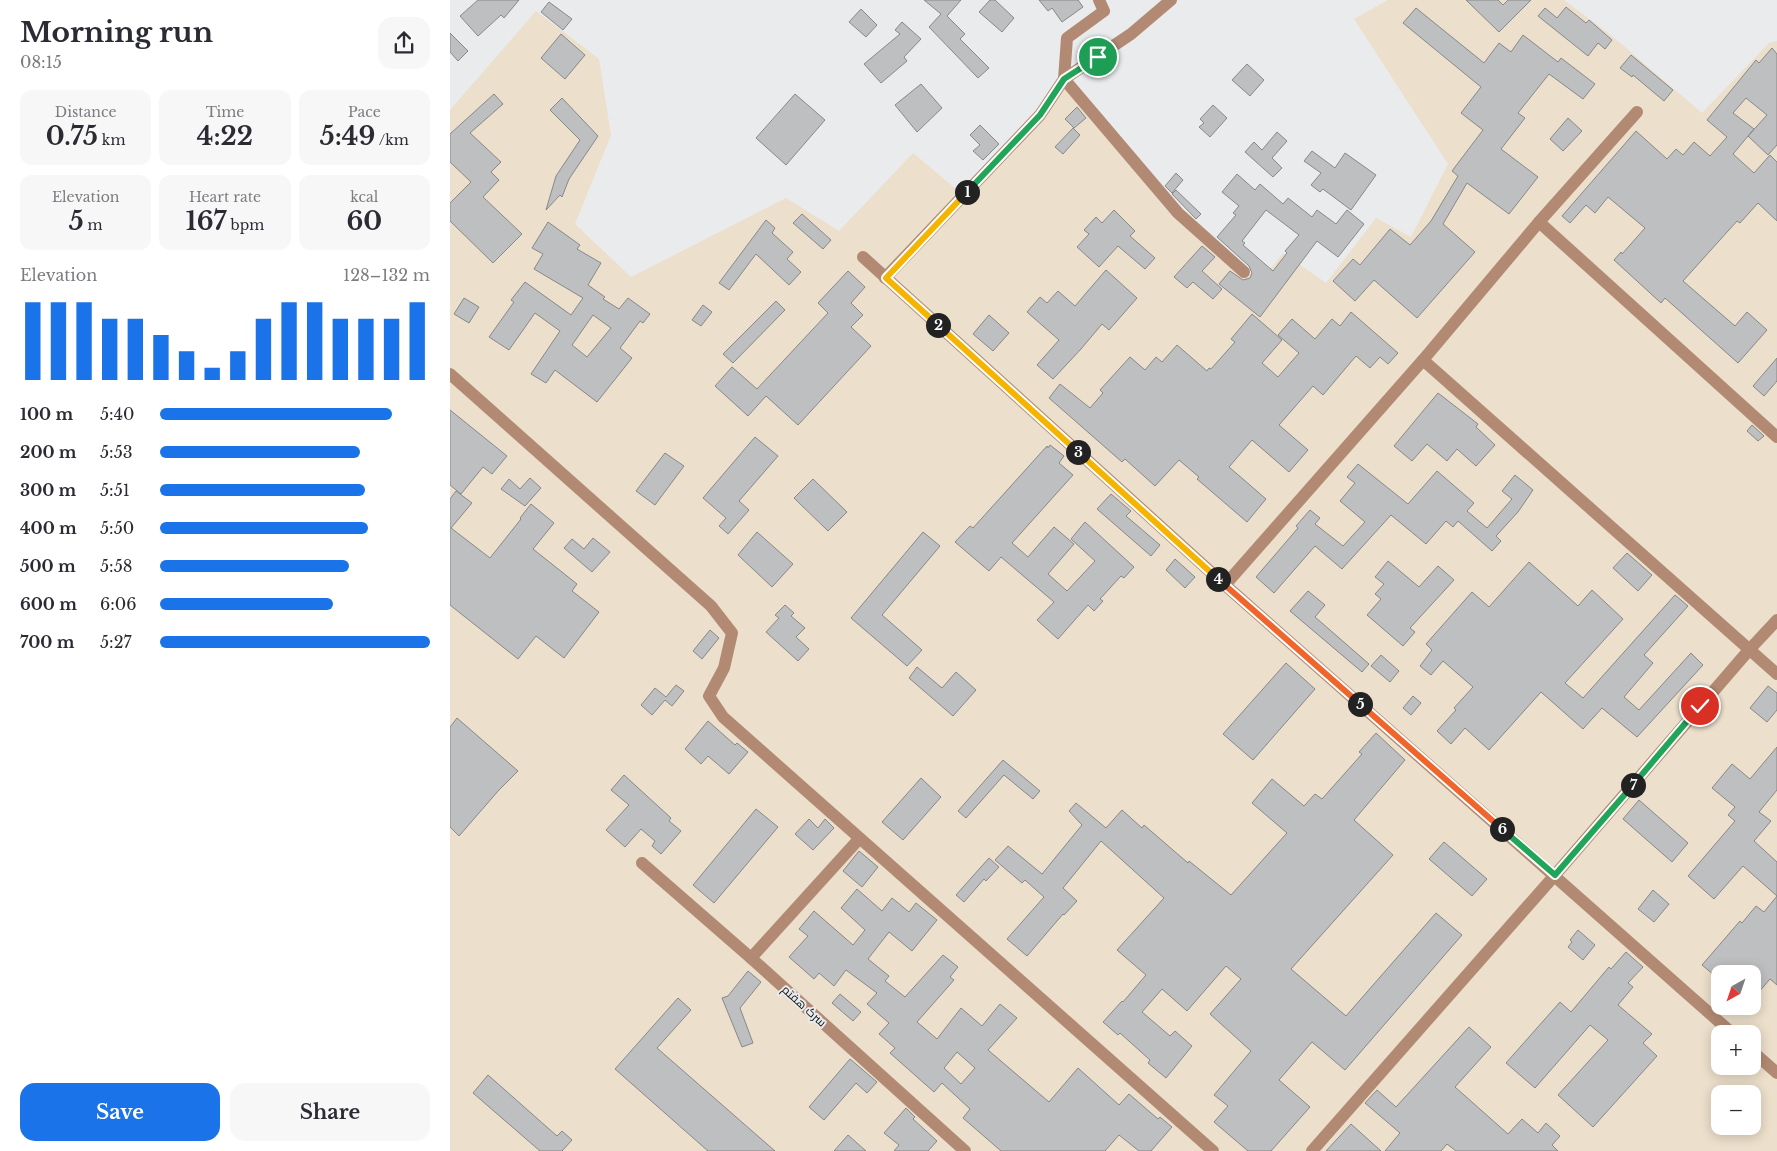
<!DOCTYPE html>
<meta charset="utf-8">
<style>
body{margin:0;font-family:"Libre Baskerville",Cairo,serif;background:#f7f7f7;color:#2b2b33;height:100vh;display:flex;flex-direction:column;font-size:19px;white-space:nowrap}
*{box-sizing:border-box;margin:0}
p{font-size:16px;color:#7c7c81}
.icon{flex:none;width:28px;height:28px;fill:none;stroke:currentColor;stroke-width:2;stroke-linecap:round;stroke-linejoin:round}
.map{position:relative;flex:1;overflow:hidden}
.sheet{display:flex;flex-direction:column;background:#fff;width:450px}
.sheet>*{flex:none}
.needle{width:32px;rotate:220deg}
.controls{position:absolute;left:1261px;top:965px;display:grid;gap:10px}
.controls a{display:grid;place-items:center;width:50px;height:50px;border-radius:10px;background:#fff;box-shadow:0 2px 12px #0003;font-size:25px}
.pin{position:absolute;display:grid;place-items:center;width:42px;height:42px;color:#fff;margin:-21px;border:2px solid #fff;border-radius:50%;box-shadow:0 1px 5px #0007}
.km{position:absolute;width:25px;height:25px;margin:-12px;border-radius:50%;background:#222;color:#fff;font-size:14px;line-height:25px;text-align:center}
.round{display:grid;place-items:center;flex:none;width:52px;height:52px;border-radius:15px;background:#f7f7f7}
.head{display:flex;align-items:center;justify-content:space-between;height:85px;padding:0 20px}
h1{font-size:28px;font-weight:800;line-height:38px}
.figures{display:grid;grid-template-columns:repeat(3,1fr);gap:8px;height:85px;padding:5px 20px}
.figures div{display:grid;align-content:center;border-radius:12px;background:#f7f7f7;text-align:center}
.figures b{font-size:25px;font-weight:800}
.figures small{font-size:14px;font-weight:400}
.figures p{font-size:14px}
.chart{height:140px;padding:10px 20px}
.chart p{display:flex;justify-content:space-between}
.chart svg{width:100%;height:90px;margin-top:5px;stroke:#1a73e8;stroke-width:6}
.action{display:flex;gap:10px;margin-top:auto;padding:10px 20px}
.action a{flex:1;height:58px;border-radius:15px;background:#1a73e8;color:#fff;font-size:20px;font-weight:800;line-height:58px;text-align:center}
.action a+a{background:#f7f7f7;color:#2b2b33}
ul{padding:0 20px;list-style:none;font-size:16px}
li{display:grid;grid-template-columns:80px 60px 1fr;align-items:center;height:38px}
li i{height:12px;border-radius:6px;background:#1a73e8}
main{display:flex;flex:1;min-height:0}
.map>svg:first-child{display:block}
</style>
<main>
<section class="sheet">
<div class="head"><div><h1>Morning run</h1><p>08:15</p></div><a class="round"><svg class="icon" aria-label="share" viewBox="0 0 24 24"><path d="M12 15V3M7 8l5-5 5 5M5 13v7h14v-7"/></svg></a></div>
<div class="figures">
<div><p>Distance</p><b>0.75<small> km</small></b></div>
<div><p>Time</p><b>4:22</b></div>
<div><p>Pace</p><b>5:49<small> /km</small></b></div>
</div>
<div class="figures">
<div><p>Elevation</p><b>5<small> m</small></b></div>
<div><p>Heart rate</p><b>167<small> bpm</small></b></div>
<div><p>kcal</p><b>60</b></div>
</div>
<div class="chart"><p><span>Elevation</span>128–132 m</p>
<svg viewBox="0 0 160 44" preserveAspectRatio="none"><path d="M5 44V6M15 44V6M25 44V6M35 44V14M45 44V14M55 44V22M65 44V30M75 44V38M85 44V30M95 44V14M105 44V6M115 44V6M125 44V14M135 44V14M145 44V14M155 44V6"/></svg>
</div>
<ul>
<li><b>100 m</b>5:40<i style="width:86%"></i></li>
<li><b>200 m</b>5:53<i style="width:74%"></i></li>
<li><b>300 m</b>5:51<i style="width:76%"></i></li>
<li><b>400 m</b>5:50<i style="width:77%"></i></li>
<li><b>500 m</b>5:58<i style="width:70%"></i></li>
<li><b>600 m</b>6:06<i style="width:64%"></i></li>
<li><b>700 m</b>5:27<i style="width:100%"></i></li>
</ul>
<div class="action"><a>Save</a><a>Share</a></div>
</section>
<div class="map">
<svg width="1327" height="1151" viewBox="0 0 1327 1151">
<rect width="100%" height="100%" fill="#eaebec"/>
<!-- industrial -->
<path fill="#ecdfcb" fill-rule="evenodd" d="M938,0h176l48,36 90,77 67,-70 8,-2v1110h-1327v-1041l86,-99 63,48 12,76 -36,89 56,53 155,-79 53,33 74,-78 49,41 111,-113 84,114 103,87 23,-29 43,30 50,-65 35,19 37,-73 -94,-145zM1270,974h32v32h-32zM1270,1034h32v32h-32zM1270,1094h32v32h-32z"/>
<!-- building -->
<g fill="#bebfc0" stroke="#868889" fill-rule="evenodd">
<polygon points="28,0 69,0 54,18 51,15 28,36 10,16"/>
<polygon points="474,0 511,0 497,16 515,34 510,39 539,68 528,78 479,27 491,14"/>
<polygon points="540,0 545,0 564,18 552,32 529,12"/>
<polygon points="589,0 628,0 633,7 612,22 602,8 598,11"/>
<polygon points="1016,0 1048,0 1053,5 1058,0 1081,0 1049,32"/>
<polygon points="99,2 122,19 113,30 91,12"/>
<polygon points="1116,7 1136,23 1139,20 1162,40 1155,49 1148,43 1138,56 1088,16 1095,8 1107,18"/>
<polygon points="966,8 1034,63 1049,43 1061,52 1073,35 1108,62 1111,58 1145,84 1133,99 1099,74 1068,113 1075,118 1051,149 1088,177 1059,214 1017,183 993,224 1025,252 967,318 924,280 905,301 883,281 903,259 910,265 940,229 960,245 981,221 1008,176 1002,171 1033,130 1011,113 1031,87 953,23"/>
<polygon points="411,9 427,25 416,37 399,22"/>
<polygon points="452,22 471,39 454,57 457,61 431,83 414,64 450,34 445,30"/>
<polygon points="0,33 18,51 8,61 0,52"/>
<polygon points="111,34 135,55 115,79 91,58"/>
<polygon points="1322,48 1327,54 1327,145 1318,155 1298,136 1317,115 1296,98 1283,113 1304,129 1283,154 1304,173 1320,155 1327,162 1327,221 1308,203 1290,223 1287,221 1233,281 1285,326 1297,312 1317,330 1288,363 1215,298 1211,303 1164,260 1171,252 1172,254 1195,228 1158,197 1145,213 1136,205 1120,223 1112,216 1186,131 1217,159 1226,149 1233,155 1244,142 1260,156 1277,137 1257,120 1306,60 1309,63"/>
<polygon points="1181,55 1223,90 1214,101 1183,75 1182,77 1170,68"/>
<polygon points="797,64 814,80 800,96 782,80"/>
<polygon points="471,84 492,108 467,132 445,105"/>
<polygon points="44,94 53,104 20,133 51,162 41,172 49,180 33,197 72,234 43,263 0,221 0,203 21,182 0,162 0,134"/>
<polygon points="345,94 375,120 336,165 306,138"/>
<polygon points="112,98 148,136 119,179 112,197 110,195 96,210 106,176 130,140 100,110"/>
<polygon points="763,105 777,118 760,137 749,127 754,123 750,119"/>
<polygon points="627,107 636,118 624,128 615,119"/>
<polygon points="1118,118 1132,131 1113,151 1100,139"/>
<polygon points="530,125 549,144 533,160 523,151 530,145 520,135"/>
<polygon points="623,128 630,135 613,154 605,147"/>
<polygon points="827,132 837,141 822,158 832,168 823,177 795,152 804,142 812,150"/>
<polygon points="862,151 885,168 895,153 926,175 901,210 873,189 870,192 861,185 871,173 854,161"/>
<polygon points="726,173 733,180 722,193 715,186"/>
<path d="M787,174l18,16 5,-6 23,20 5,-6 24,19 5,-7 19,14 11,-14 17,14 -26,33 -21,-16 -57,76 -41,-33 11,-13 13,9 7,-2 2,-5 -3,-7 -32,-29 19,-22 -3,-2 6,-7 -17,-14zM816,210l33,25 -14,16 2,2 -14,18 -30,-26 2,-2 -3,-2z"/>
<polygon points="726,190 751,214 746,219 722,194"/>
<polygon points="664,210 685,231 680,236 705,258 695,269 668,246 649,267 627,247 639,234 634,230 646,217 652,223"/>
<polygon points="352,214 381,240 373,249 343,223"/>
<polygon points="316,220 325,228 322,233 343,252 337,259 351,272 339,285 306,254 279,290 269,283"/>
<path d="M98,222l32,23 -3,4 24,14 -13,22 17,12 -2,2 16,10 9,-11 22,16 -7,9 -3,-2 -20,27 12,10 -35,44 -42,-32 -9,13 -15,-9 29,-43 -25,-18 -26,37 -20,-13 25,-35 -3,-2 14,-18 46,33 12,-17 -49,-29 9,-15 -11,-6zM143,315l18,13 -24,29 -15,-12z"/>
<polygon points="752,246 765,257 752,271 772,289 763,299 743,282 737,288 724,277"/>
<polygon points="656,270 687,298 659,330 652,324 631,349 603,379 587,365 609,340 577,312 590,297 597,303 608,291 625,306"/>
<polygon points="398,271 415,287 401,303 413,315 401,327 421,346 348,425 316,396 298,416 265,386 282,367 307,389 378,313 368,303"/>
<polygon points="14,298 29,307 19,323 4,314"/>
<polygon points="326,301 335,310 283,363 273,354"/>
<polygon points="253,305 262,312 251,326 242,320"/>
<polygon points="901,312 948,353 938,364 930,357 920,368 906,356 873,395 863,386 829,425 858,450 839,472 802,440 779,467 816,499 797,522 747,479 749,477 729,460 705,486 675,459 672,462 599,398 610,384 640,408 653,393 650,390 680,357 695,370 706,357 712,362 727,345 757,371 759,368 761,369 785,342 781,339 802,314 832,340 812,363 828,377 849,353 828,335 842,319 865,339 882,319 890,326"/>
<polygon points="539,315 559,333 543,351 523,334"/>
<polygon points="1327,358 1327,381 1314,396 1303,386"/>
<polygon points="988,393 1028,424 1026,427 1045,445 1026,466 1007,449 997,461 977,444 962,461 944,446"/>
<polygon points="0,410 57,456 42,474 33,467 11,494 0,485"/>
<polygon points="1302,425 1314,436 1308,441 1297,431"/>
<polygon points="305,437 328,456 289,501 299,510 278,534 269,526 276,518 253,498"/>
<polygon points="600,445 614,456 609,463 623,475 562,543 578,557 604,527 624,544 598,574 617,591 645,561 621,539 635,522 684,567 674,578 671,576 650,599 653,601 644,611 638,605 608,639 587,620 604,602 551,557 539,571 505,542 520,526 523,528 597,446 598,448"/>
<polygon points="215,453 234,466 205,505 186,491"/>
<polygon points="908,464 958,504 987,471 1024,503 1017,511 1037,528 1062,499 1052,491 1065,475 1083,490 1068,512 1046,536 1051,541 1042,551 1008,521 1003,527 996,521 976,544 941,515 892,569 865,546 824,593 806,577 848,528 846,526 860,510 870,518 865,524 893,546 915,522 890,501 905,483 897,477"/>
<polygon points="80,478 91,488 75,506 51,489 59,479 70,489"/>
<polygon points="363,479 397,512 378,531 344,498"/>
<polygon points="6,491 22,503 1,528 40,558 71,519 70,518 81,504 104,523 83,549 127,584 122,591 149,612 114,658 86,636 68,659 0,605 0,499"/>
<polygon points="661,494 681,511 676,516 710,545 701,556 647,509"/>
<polygon points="307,532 343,564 322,587 288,555"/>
<polygon points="473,532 490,546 432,615 472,650 457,666 401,618"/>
<polygon points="143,538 160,552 142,572 114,548 122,539 134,549"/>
<polygon points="1177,553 1202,575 1188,591 1163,568"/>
<polygon points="725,559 745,577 735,588 716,570"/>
<polygon points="938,561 969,587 988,566 1004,580 960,628 965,632 953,646 917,615 931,599 925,594 934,584 925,577"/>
<polygon points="1079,562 1128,606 1142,590 1173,619 1115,683 1133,698 1225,595 1238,606 1194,655 1203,663 1174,697 1189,710 1241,653 1253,665 1187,737 1152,708 1133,729 1091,692 1039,750 1015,728 1001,744 987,731 1006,710 1004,708 1023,687 993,661 981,675 970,666 982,650 976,644 1022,592 1039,607"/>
<polygon points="858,591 875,605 865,617 919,664 912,672 840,611"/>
<polygon points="335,605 344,613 341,616 355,628 346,637 359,649 348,661 316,632 329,618 325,615"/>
<polygon points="260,630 269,638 252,659 243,651"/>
<polygon points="931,655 949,671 940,682 921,666"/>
<polygon points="836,663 865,689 803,760 773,734"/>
<polygon points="467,667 492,688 506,672 526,690 503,716 459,678"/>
<polygon points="226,685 234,691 222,706 215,700 202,715 191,705 205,688 216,697"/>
<polygon points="1318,686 1327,693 1327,710 1317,722 1300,708"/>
<polygon points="963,696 971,703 961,715 953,708"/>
<polygon points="7,718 68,771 49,790 9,836 0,827 0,727"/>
<polygon points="258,721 285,745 287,743 298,752 279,774 258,756 251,764 235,749"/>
<polygon points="926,733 955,760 904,820 943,855 841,969 896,1016 986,913 1012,935 895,1070 862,1042 829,1080 860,1107 821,1151 798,1151 764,1122 778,1106 764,1095 801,1051 760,1014 791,979 776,966 737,1011 712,989 692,1012 720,1036 725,1031 742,1046 716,1078 698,1063 700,1060 670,1033 668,1035 653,1022 672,1001 673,1002 696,975 667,950 714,898 651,841 613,888 627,901 614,915 613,914 577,956 557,939 594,897 575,880 572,883 545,860 558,846 592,874 632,825 619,811 626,803 656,828 672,810 692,828 694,825 738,863 739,861 781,895 837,833 802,803 822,779 854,806 865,794 872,799 912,754 909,752"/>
<polygon points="1327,747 1327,790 1309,812 1321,821 1304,841 1327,862 1327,896 1293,866 1264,899 1238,876 1285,821 1278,815 1285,807 1262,788 1282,764 1300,779"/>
<polygon points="553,760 590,791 583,799 554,775 516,818 508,811"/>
<polygon points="174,775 221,818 219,821 231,831 211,854 202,846 205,841 191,829 175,847 156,830 179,805 161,790"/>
<polygon points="471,778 491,797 453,840 432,822"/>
<polygon points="1189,800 1238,843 1222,862 1173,819"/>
<polygon points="306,809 328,827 264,903 243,885"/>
<polygon points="359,819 368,828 375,819 384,828 363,850 345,834"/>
<polygon points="994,842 1037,879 1022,896 979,859"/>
<polygon points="409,851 428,867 412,887 393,871"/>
<polygon points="539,858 549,867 536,881 534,879 514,902 506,895"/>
<path d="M407,889l25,22 10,-13 17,14 7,-9 21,17 -25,31 -23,-19 -21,27 21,17 -4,5 20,16 38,-42 15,12 -8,10 4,3 -37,42 20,17 24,-31 21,18 18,-22 17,14 -29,32 61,52 29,-34 41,37 10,-11 29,25 2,-2 12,10 -21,24h-12l-20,-16 -14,16h-104l-38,-33 7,-9 -28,-26 -8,9 -44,-39 5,-5 -16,-14 10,-11 -22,-19 10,-11 -31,-23 -12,16 -15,-13 -5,6 -25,-22 19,-21 -9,-7 15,-18 39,34 12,-15 -24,-22zM507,1052l18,16 -14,16 -17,-16z"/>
<polygon points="1203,890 1219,904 1204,922 1188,909"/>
<polygon points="1327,896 1327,985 1320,979 1302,1000 1302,974 1270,974 1270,980 1252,965 1290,921 1292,923 1306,906 1314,912"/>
<polygon points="1128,930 1145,945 1133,960 1118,947 1122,942 1120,940"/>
<polygon points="1176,952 1193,967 1178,983 1183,987 1168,1005 1202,1034 1193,1043 1207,1056 1143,1127 1108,1095 1158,1040 1140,1025 1085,1088 1056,1063 1110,1002 1121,1012 1159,967 1161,969"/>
<polygon points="298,971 311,982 290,1008 303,1043 292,1047 272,998 278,996"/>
<polygon points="390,994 411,1012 403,1021 382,1003"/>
<polygon points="228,998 241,1010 207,1048 325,1151 258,1151 165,1069"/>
<polygon points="1019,1027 1041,1047 1005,1087 1058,1134 1072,1119 1088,1133 1096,1123 1110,1136 1102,1145 1108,1151 1006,1151 997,1144 991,1151 935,1151 950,1133 915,1103 927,1090 946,1107"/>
<polygon points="400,1059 427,1082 417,1093 406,1083 374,1120 359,1107"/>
<polygon points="38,1075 107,1136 112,1131 122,1140 112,1151 90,1151 23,1093"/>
<polygon points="456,1108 465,1117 463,1119 487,1141 478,1151 444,1151 449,1145 434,1133"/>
<polygon points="901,1124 931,1151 876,1151"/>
<polygon points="398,1135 416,1151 384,1151"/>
</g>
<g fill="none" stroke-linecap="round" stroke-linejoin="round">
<!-- minor -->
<g stroke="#b28a73" stroke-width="12">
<polyline points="721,0 681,34 614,79 728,213 794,272"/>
<polyline points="1089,222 1327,437"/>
<polyline points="413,257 775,585 1283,1034"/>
<polyline points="435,278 590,115 614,79 617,38 654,11 649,0"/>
<polyline points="973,360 1327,674"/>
<polyline points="0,374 261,606 282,633 274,668 259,696 273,717 763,1151"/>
<polyline points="775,585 973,360 1089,222 1187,112"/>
<polyline points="192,863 301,958 515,1151"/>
<polyline points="301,958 409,839"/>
<polyline points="1302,1051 1327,1073"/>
<polyline points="862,1151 1105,875 1299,650 1327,620"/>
</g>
</g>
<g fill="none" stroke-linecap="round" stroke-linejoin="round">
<defs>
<polyline id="split-1" points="517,192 590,115 614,79 648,57"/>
<polyline id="split-2" points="488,325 436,278 517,192"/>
<polyline id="split-3" points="488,325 628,452"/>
<polyline id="split-4" points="628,452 768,579"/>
<polyline id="split-5" points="768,579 910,704"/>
<polyline id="split-6" points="910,704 1052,829"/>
<polyline id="split-7" points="1052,829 1105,875 1183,785"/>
<polyline id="split-8" points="1183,785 1250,706"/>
</defs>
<!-- split-1 casing -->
<use href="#split-1" stroke="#fff" stroke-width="10"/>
<!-- split-2 casing -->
<use href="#split-2" stroke="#fff" stroke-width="10"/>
<!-- split-3 casing -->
<use href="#split-3" stroke="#fff" stroke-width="10"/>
<!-- split-4 casing -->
<use href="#split-4" stroke="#fff" stroke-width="10"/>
<!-- split-5 casing -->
<use href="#split-5" stroke="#fff" stroke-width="10"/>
<!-- split-6 casing -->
<use href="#split-6" stroke="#fff" stroke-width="10"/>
<!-- split-7 casing -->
<use href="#split-7" stroke="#fff" stroke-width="10"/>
<!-- split-8 casing -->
<use href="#split-8" stroke="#fff" stroke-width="10"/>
<!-- split-1 -->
<use href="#split-1" stroke="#22a559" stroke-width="6"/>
<!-- split-2 -->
<use href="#split-2" stroke="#f5b400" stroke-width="6"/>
<!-- split-3 -->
<use href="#split-3" stroke="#f5b400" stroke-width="6"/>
<!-- split-4 -->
<use href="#split-4" stroke="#f5b400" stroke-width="6"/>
<!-- split-5 -->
<use href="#split-5" stroke="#f0652b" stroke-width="6"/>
<!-- split-6 -->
<use href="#split-6" stroke="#f0652b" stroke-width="6"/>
<!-- split-7 -->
<use href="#split-7" stroke="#22a559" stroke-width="6"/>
<!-- split-8 -->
<use href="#split-8" stroke="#22a559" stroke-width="6"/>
</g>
<g text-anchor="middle" stroke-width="4" stroke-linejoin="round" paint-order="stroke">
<!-- street labels -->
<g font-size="12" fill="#121313" stroke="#eaebec">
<text transform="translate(354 1006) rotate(42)" y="4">سرک هفتم</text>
</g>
</g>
</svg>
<div class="controls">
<a><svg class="needle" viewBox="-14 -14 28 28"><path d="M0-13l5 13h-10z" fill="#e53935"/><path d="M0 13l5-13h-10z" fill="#7c7c81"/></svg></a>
<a>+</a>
<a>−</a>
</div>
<div class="pin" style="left:648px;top:57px;background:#1e9e55"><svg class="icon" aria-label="arrive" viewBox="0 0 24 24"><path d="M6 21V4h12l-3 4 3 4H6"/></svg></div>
<div class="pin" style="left:1250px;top:706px;background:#d93025"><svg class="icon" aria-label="check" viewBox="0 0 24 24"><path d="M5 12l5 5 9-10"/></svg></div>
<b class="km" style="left:517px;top:192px">1</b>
<b class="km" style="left:488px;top:325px">2</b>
<b class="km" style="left:628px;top:452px">3</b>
<b class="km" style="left:768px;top:579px">4</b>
<b class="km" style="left:910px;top:704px">5</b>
<b class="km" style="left:1052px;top:829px">6</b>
<b class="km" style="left:1183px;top:785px">7</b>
</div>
</main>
